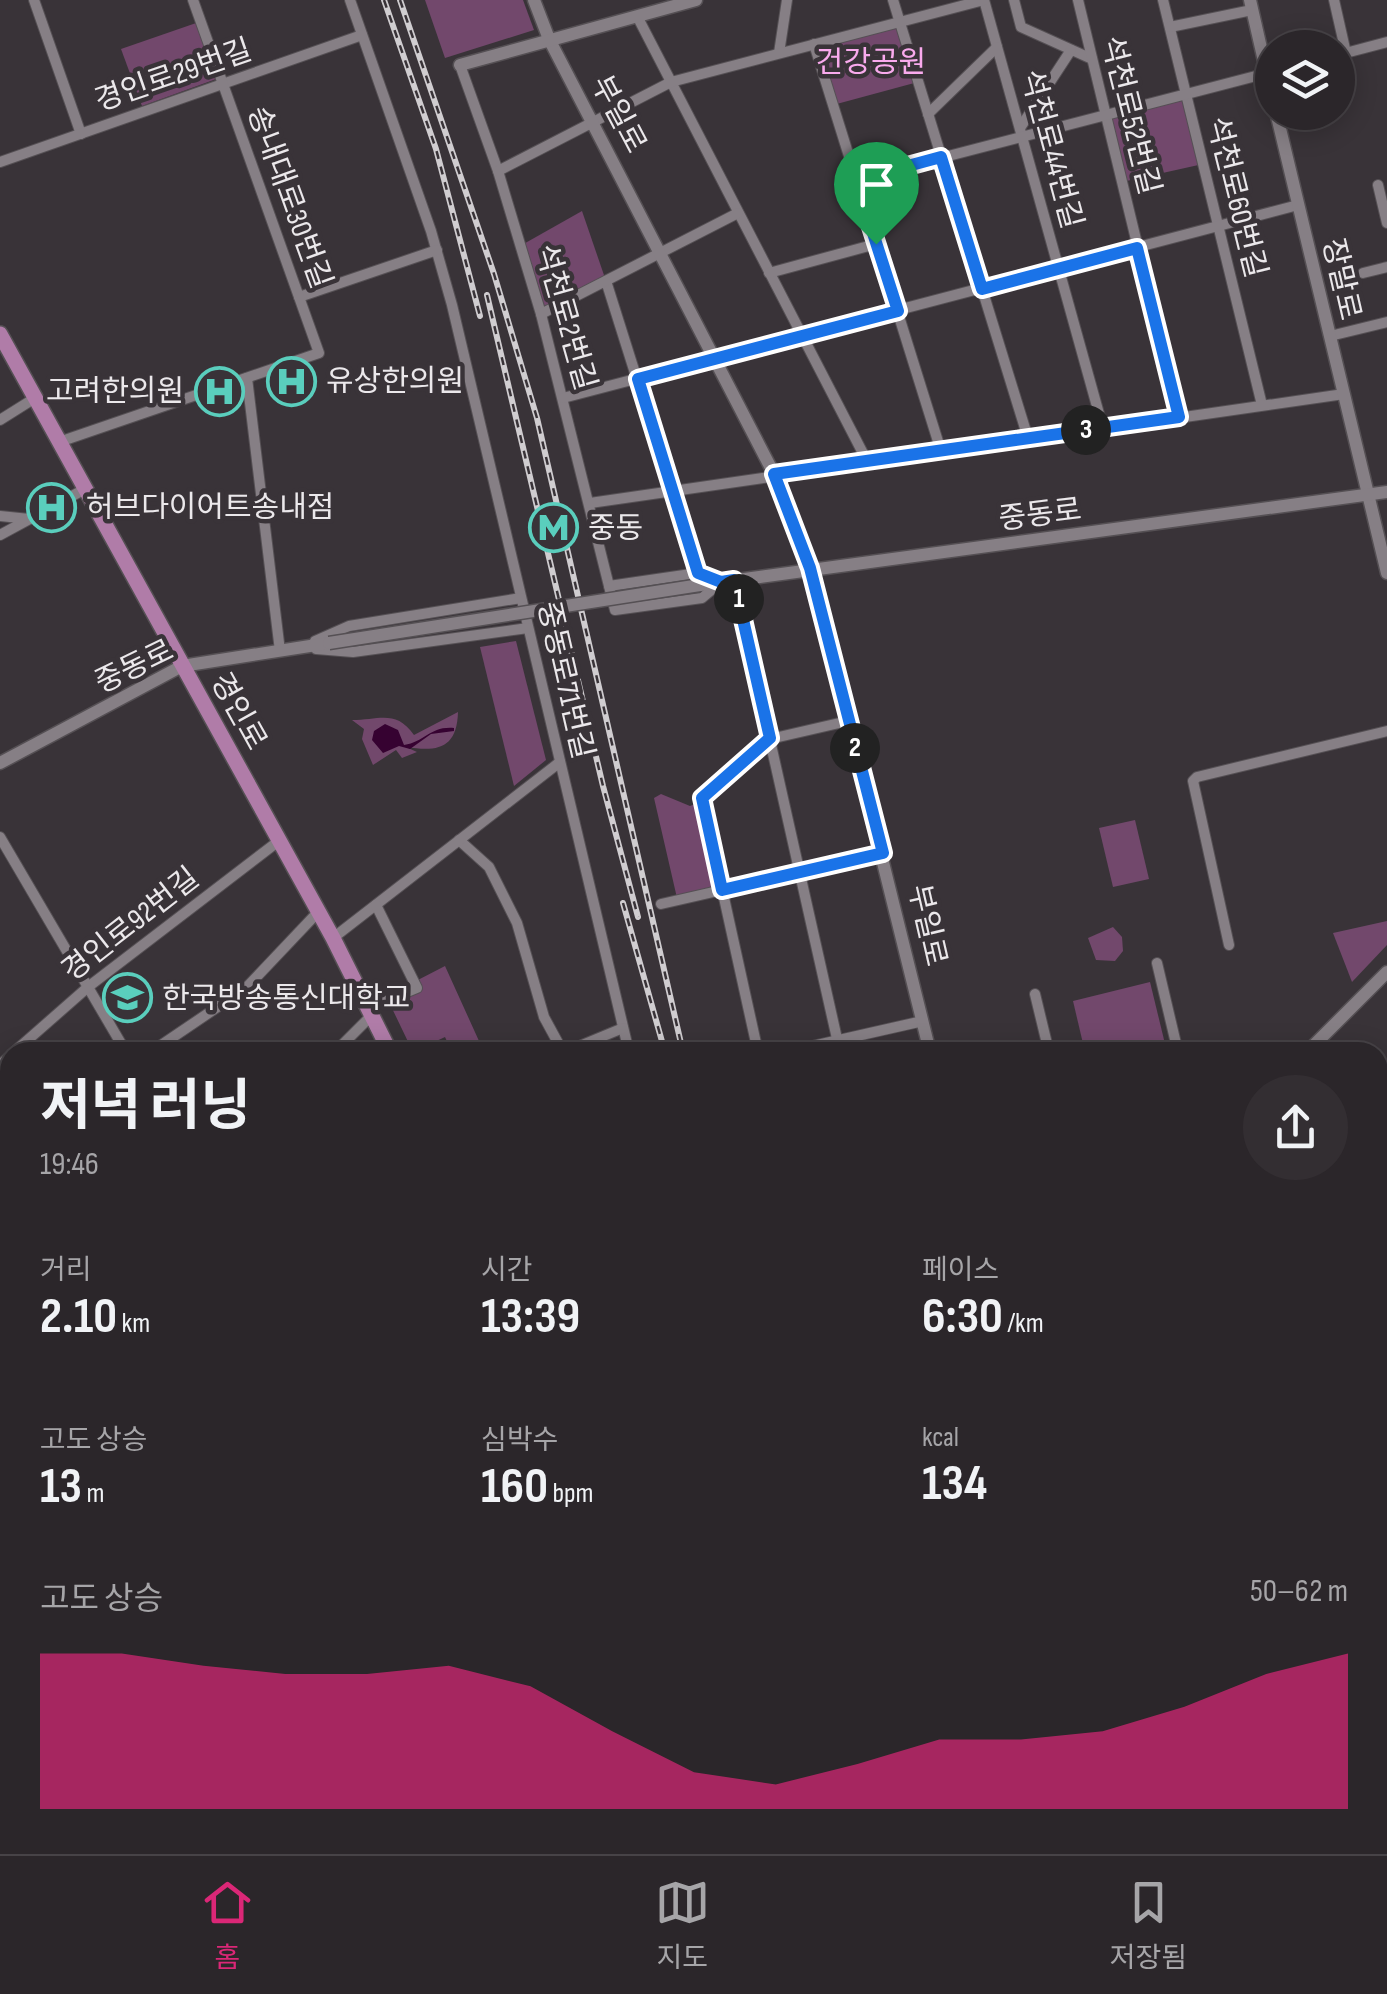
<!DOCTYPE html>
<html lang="ko">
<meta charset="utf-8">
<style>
body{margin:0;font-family:"Sofia Sans Condensed","Noto Sans KR",sans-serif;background:#332e32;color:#f1f3f6;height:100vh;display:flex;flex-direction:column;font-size:38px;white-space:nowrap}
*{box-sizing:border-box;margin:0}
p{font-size:32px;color:#a6a5a8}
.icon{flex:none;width:55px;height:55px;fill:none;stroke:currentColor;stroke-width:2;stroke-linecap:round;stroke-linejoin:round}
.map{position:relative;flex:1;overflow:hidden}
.drawer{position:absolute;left:0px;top:1042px;width:1388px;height:812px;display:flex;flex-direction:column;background:#2b262a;border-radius:30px 30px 0 0;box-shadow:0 5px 25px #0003,0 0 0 2px #474347}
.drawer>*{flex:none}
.tools{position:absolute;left:1255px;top:30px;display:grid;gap:20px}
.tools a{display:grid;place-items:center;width:100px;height:100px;border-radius:50%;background:#2b262a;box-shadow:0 5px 25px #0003,0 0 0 2px #474347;font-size:50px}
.pin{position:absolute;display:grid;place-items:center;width:85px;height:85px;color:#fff;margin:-102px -42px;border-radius:50% 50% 50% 0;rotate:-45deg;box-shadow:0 0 10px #0007}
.pin .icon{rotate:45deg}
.km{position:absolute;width:50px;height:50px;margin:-25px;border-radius:50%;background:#222;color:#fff;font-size:28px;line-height:50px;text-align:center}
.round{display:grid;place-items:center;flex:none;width:105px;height:105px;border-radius:52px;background:#332e32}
.head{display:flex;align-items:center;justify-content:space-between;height:170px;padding:0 40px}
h1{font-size:55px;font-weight:700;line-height:75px}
.stats{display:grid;grid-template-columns:repeat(3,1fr);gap:15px;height:170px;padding:10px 40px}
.stats div{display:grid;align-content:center}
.stats b{font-size:50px;font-weight:700}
.stats small{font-size:28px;font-weight:400}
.stats p{font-size:28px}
.chart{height:280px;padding:20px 40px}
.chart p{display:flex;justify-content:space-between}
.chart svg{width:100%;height:180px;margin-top:10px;fill:#db2777;opacity:.7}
.menu{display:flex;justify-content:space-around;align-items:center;height:140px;border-top:2px solid #474347;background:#2b262a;font-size:28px;color:#a6a5a8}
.menu a{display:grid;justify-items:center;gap:5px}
.menu .active{color:#db2777}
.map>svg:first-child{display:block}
</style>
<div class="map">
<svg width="1387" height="1854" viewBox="0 0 1387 1854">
<rect width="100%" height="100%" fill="#393338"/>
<!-- green -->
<g fill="#72486c">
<polygon points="425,0 523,0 534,30 445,58"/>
<polygon points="199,22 219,78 142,106 121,49"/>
<polygon points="899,22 918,82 833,105 814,44"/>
<polygon points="1186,93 1203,164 1122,182 1105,116"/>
<polygon points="582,211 606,281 541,314 520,246"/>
<polygon points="516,641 546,760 514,786 480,647"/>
<path d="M458,712c-1,37 -21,40 -52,35l11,5 -15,6 -6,-8 -23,15 -11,-26 2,-10 -12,-9c27,0 44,-11 62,15z"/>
<polygon points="661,794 690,806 700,802 719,888 677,898 654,798"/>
<polygon points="1135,820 1149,879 1113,887 1099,828"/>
<polygon points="1387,921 1387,945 1352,982 1333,933"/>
<polygon points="1113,927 1122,937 1123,951 1115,961 1096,960 1088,938"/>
<polygon points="445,966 484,1052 452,1052 445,1037 413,1052 388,1000 416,988 414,982"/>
<polygon points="1150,982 1167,1052 1085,1052 1073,1001"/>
<polygon points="10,1222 10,1289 0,1294 0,1228"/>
</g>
<!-- water -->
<path fill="#360231" d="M385,724l13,6 6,15c21,-3 26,-19 50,-17v3l-23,3 -21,15 -11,-3 -16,7 -11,-13 2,-9z"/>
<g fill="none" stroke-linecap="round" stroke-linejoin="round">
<defs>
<g id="minor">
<polyline points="34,0 81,134"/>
<polyline points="350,0 431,231 452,305 629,1052"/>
<polyline points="893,0 1028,438"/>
<polyline points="984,0 1103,428"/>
<polyline points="1014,0 1021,27 1092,59"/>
<polyline points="1078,0 1179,417"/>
<polyline points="1163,0 1262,405"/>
<polyline points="1334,0 1346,53"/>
<polyline points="637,16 867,461"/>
<polyline points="1170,27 1252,10"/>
<polyline points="814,44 941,451"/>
<polyline points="779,53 787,0"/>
<polyline points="1338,55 1387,42"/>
<polyline points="460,65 498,171 541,314 615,610 702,598 721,582"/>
<polyline points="928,114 997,47"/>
<polyline points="1020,128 1071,50"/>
<polyline points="0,162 362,35"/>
<polyline points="498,171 671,82 984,0"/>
<polyline points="856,180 1271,72"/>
<polyline points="1378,185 1387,223"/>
<polyline points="769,273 876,244"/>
<polyline points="1363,273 1387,267"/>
<polyline points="606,281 698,573"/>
<polyline points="299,297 437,250"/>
<polyline points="541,314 738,213"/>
<polyline points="1330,336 1387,322"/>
<polyline points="247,378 280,651"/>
<polyline points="563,398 1298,205"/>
<polyline points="0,420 35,398"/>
<polyline points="59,442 319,353 193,0"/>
<polyline points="590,503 1344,394"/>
<polyline points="0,516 29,519"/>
<polyline points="0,535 85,489"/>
<polyline points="734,580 840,1052"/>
<polyline points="609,586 698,573 721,582"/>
<polyline points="315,641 349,626 521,598"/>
<polyline points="316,649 353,652 528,628"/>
<polyline points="0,837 126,1052"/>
<polyline points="459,840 489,867 517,923 544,1017 563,1052"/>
<polyline points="661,904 883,853"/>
<polyline points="333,938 560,762"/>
<polyline points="1229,945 1193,781 1197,777 1387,731"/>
<polyline points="1157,963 1178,1052"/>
<polyline points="1035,994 1049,1052"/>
<polyline points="369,1008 417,988 376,905"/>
<polyline points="14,1052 88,987 280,840"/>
<polyline points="151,1052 247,987 319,911"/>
<polyline points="335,1052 372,1015"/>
<polyline points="565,1052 623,1028"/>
<polyline points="758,1052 702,798 770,739 848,721"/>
<polyline points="786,1052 923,1021"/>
<polyline points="0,1065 10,1056"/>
<polyline points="1378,1090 1387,1088"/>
<polyline points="1378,1116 1387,1127"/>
<polyline points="1378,1162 1387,1155"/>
<polyline points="1378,1168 1387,1185"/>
<polyline points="1378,1234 1387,1232"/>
<polyline points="1378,1306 1387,1350"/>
<polyline points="0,1311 10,1305"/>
<polyline points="1378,1418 1386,1416"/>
<polyline points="0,1439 10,1462"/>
<polyline points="1378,1446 1387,1444"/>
<polyline points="1378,1512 1387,1500"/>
<polyline points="1378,1537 1387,1535"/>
<polyline points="0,1543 10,1539"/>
<polyline points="1378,1567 1387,1610"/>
<polyline points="1378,1645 1387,1643"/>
<polyline points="0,1673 10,1669"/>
<polyline points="1378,1726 1387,1764"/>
<polyline points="0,1836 10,1833"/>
<polyline points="157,1845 161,1854"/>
<polyline points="310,1845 313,1854"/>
<polyline points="464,1845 467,1854"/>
<polyline points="541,1845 544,1854"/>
<polyline points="617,1845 619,1854"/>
<polyline points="905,1845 907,1854"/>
<polyline points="1032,1845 1034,1854"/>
<polyline points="1063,1845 1080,1854"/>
<polyline points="1204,1845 1206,1854"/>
<polyline points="1279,1845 1281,1854"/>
<polyline points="1340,1845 1342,1854"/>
<polyline points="1244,1849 1245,1854"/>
<polyline points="217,1854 240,1845"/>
<polyline points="569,1854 608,1845"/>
</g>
<g id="tertiary">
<polyline points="534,0 549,39 774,474 810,568 930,1052"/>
<polyline points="1250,0 1272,96"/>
<polyline points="460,65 696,0"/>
<polyline points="1276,112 1387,573"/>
<polyline points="700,585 1387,492"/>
<polyline points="0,763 182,666 329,643"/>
<polyline points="1307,1052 1387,972"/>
<polyline points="0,1467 10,1463"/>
<polyline points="1378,1710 1387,1707"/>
<polyline points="0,1737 10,1778"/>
<polyline points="26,1845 29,1854"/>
</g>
<g id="primary">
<polyline points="0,334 333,938 390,1052"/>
<polyline points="715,1845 718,1854"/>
<polyline points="1125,1845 1127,1854"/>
<polyline points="792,1854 826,1845"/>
</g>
</defs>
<!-- minor casing -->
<use href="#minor" stroke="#555054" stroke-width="12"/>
<!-- tertiary casing -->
<use href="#tertiary" stroke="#555054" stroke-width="15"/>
<!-- primary casing -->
<use href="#primary" stroke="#555054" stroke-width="18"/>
<!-- minor -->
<use href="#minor" stroke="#867f85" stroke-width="10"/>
<!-- tertiary -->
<use href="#tertiary" stroke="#867f85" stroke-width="12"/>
<!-- primary -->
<use href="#primary" stroke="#b07ca8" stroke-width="15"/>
<defs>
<g id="rail">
<polyline points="384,0 436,149 480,316"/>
<polyline points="400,0 494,274 537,418 683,1052"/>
<polyline points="487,295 603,786 638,917"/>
<polyline points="623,903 665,1052"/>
<polyline points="876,1845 879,1854"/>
</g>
</defs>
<!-- rail casing -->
<use href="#rail" stroke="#d0cdd0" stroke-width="6"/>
<!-- rail -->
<use href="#rail" stroke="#393338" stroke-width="2.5" stroke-dasharray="8" stroke-linecap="butt"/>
<defs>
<polyline id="tertiary-bridge" points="329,643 700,585"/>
</defs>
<!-- tertiary-bridge casing -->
<use href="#tertiary-bridge" stroke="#555054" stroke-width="15" stroke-linecap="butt"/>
<!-- tertiary-bridge -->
<use href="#tertiary-bridge" stroke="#867f85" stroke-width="12"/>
</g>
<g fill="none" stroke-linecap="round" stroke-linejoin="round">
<defs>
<polygon id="route" points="941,157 982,289 1137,248 1179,417 774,474 810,568 883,853 722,890 702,798 770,738 734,580 721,582 698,573 638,379 898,311 856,180"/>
</defs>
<!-- route casing -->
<use href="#route" stroke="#fff" stroke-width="20"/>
<!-- route -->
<use href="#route" stroke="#1a73e8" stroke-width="12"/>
</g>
<!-- icons -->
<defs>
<symbol id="hospital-ring" viewBox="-11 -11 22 22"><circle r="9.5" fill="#393338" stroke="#5acebd" stroke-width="1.5"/><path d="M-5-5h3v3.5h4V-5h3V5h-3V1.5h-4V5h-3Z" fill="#5acebd"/></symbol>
<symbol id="metro-ring" viewBox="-11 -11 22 22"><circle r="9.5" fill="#393338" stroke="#5acebd" stroke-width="1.5"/><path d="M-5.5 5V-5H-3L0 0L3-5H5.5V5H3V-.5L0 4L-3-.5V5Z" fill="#5acebd"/></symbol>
<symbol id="university-ring" viewBox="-11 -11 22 22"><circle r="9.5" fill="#393338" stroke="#5acebd" stroke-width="1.5"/><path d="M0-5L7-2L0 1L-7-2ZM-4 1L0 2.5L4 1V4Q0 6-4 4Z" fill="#5acebd"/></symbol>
</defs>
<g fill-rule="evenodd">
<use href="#hospital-ring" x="264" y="354" width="55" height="55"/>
<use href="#hospital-ring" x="192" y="364" width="55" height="55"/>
<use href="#hospital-ring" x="24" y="480" width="55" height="55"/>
<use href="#metro-ring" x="526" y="500" width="55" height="55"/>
<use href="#university-ring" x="100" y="970" width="55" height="55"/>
</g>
<g text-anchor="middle" stroke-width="9" stroke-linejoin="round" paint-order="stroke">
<!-- park labels -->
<g font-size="30" fill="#f9aaed" stroke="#393338">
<text x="871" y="72">건강공원</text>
</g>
<!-- street labels -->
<g font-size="30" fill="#ebe8eb" stroke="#393338">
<text transform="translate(173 75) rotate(-19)" y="10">경인로29번길</text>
<text transform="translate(619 114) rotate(62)" y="10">부일로</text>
<text transform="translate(1131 115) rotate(76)" y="10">석천로52번길</text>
<text transform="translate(1052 149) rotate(75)" y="10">석천로44번길</text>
<text transform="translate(290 197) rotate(70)" y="10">송내대로30번길</text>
<text transform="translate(1237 197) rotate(76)" y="10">석천로60번길</text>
<text transform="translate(1342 279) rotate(77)" y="10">장말로</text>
<text transform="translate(566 317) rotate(74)" y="10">석천로2번길</text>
<text transform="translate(1040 514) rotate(-7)" y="10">중동로</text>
<text transform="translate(134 666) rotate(-26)" y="10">중동로</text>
<text transform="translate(566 680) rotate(77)" y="10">중동로71번길</text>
<text transform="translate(239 711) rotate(61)" y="10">경인로</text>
<text transform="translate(130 924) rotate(-38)" y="10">경인로92번길</text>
<text transform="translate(928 925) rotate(77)" y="10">부일로</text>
</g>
<!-- poi labels -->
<g font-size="30" fill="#ebe8eb" stroke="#393338" text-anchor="start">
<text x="326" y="391">유상한의원</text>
<text x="184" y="401" text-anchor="end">고려한의원</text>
<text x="86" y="517">허브다이어트송내점</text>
<text x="588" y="538">중동</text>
<text x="162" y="1008">한국방송통신대학교</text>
</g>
</g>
</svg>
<div class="tools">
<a><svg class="icon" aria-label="layers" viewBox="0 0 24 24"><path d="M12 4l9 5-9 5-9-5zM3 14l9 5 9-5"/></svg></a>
</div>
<div class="pin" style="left:876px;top:244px;background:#1e9e55"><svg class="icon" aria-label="arrive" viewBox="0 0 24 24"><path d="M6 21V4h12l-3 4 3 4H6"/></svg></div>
<b class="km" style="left:739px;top:599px">1</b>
<b class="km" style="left:855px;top:748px">2</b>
<b class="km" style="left:1086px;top:430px">3</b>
<section class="drawer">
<div class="head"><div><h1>저녁 러닝</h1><p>19:46</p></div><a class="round"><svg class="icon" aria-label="share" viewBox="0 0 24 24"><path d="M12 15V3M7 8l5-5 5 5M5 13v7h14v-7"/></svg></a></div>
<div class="stats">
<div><p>거리</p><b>2.10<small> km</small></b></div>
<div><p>시간</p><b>13:39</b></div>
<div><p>페이스</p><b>6:30<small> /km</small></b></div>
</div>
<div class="stats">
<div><p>고도 상승</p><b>13<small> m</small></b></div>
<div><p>심박수</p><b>160<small> bpm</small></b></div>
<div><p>kcal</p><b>134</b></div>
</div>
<div class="chart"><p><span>고도 상승</span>50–62 m</p>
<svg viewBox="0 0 160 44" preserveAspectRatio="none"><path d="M0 44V6L10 6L20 9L30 11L40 11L50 9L60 14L70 25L80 35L90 38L100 33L110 27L120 27L130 25L140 19L150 11L160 6V44z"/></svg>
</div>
</section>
</div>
<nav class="menu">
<a class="active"><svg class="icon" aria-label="home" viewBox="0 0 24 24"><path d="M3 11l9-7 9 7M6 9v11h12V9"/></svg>홈</a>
<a><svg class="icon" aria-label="map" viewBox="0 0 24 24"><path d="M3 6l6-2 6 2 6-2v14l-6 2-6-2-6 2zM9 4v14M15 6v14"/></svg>지도</a>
<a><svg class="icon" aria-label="saved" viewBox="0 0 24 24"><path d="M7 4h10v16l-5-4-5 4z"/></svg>저장됨</a>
</nav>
